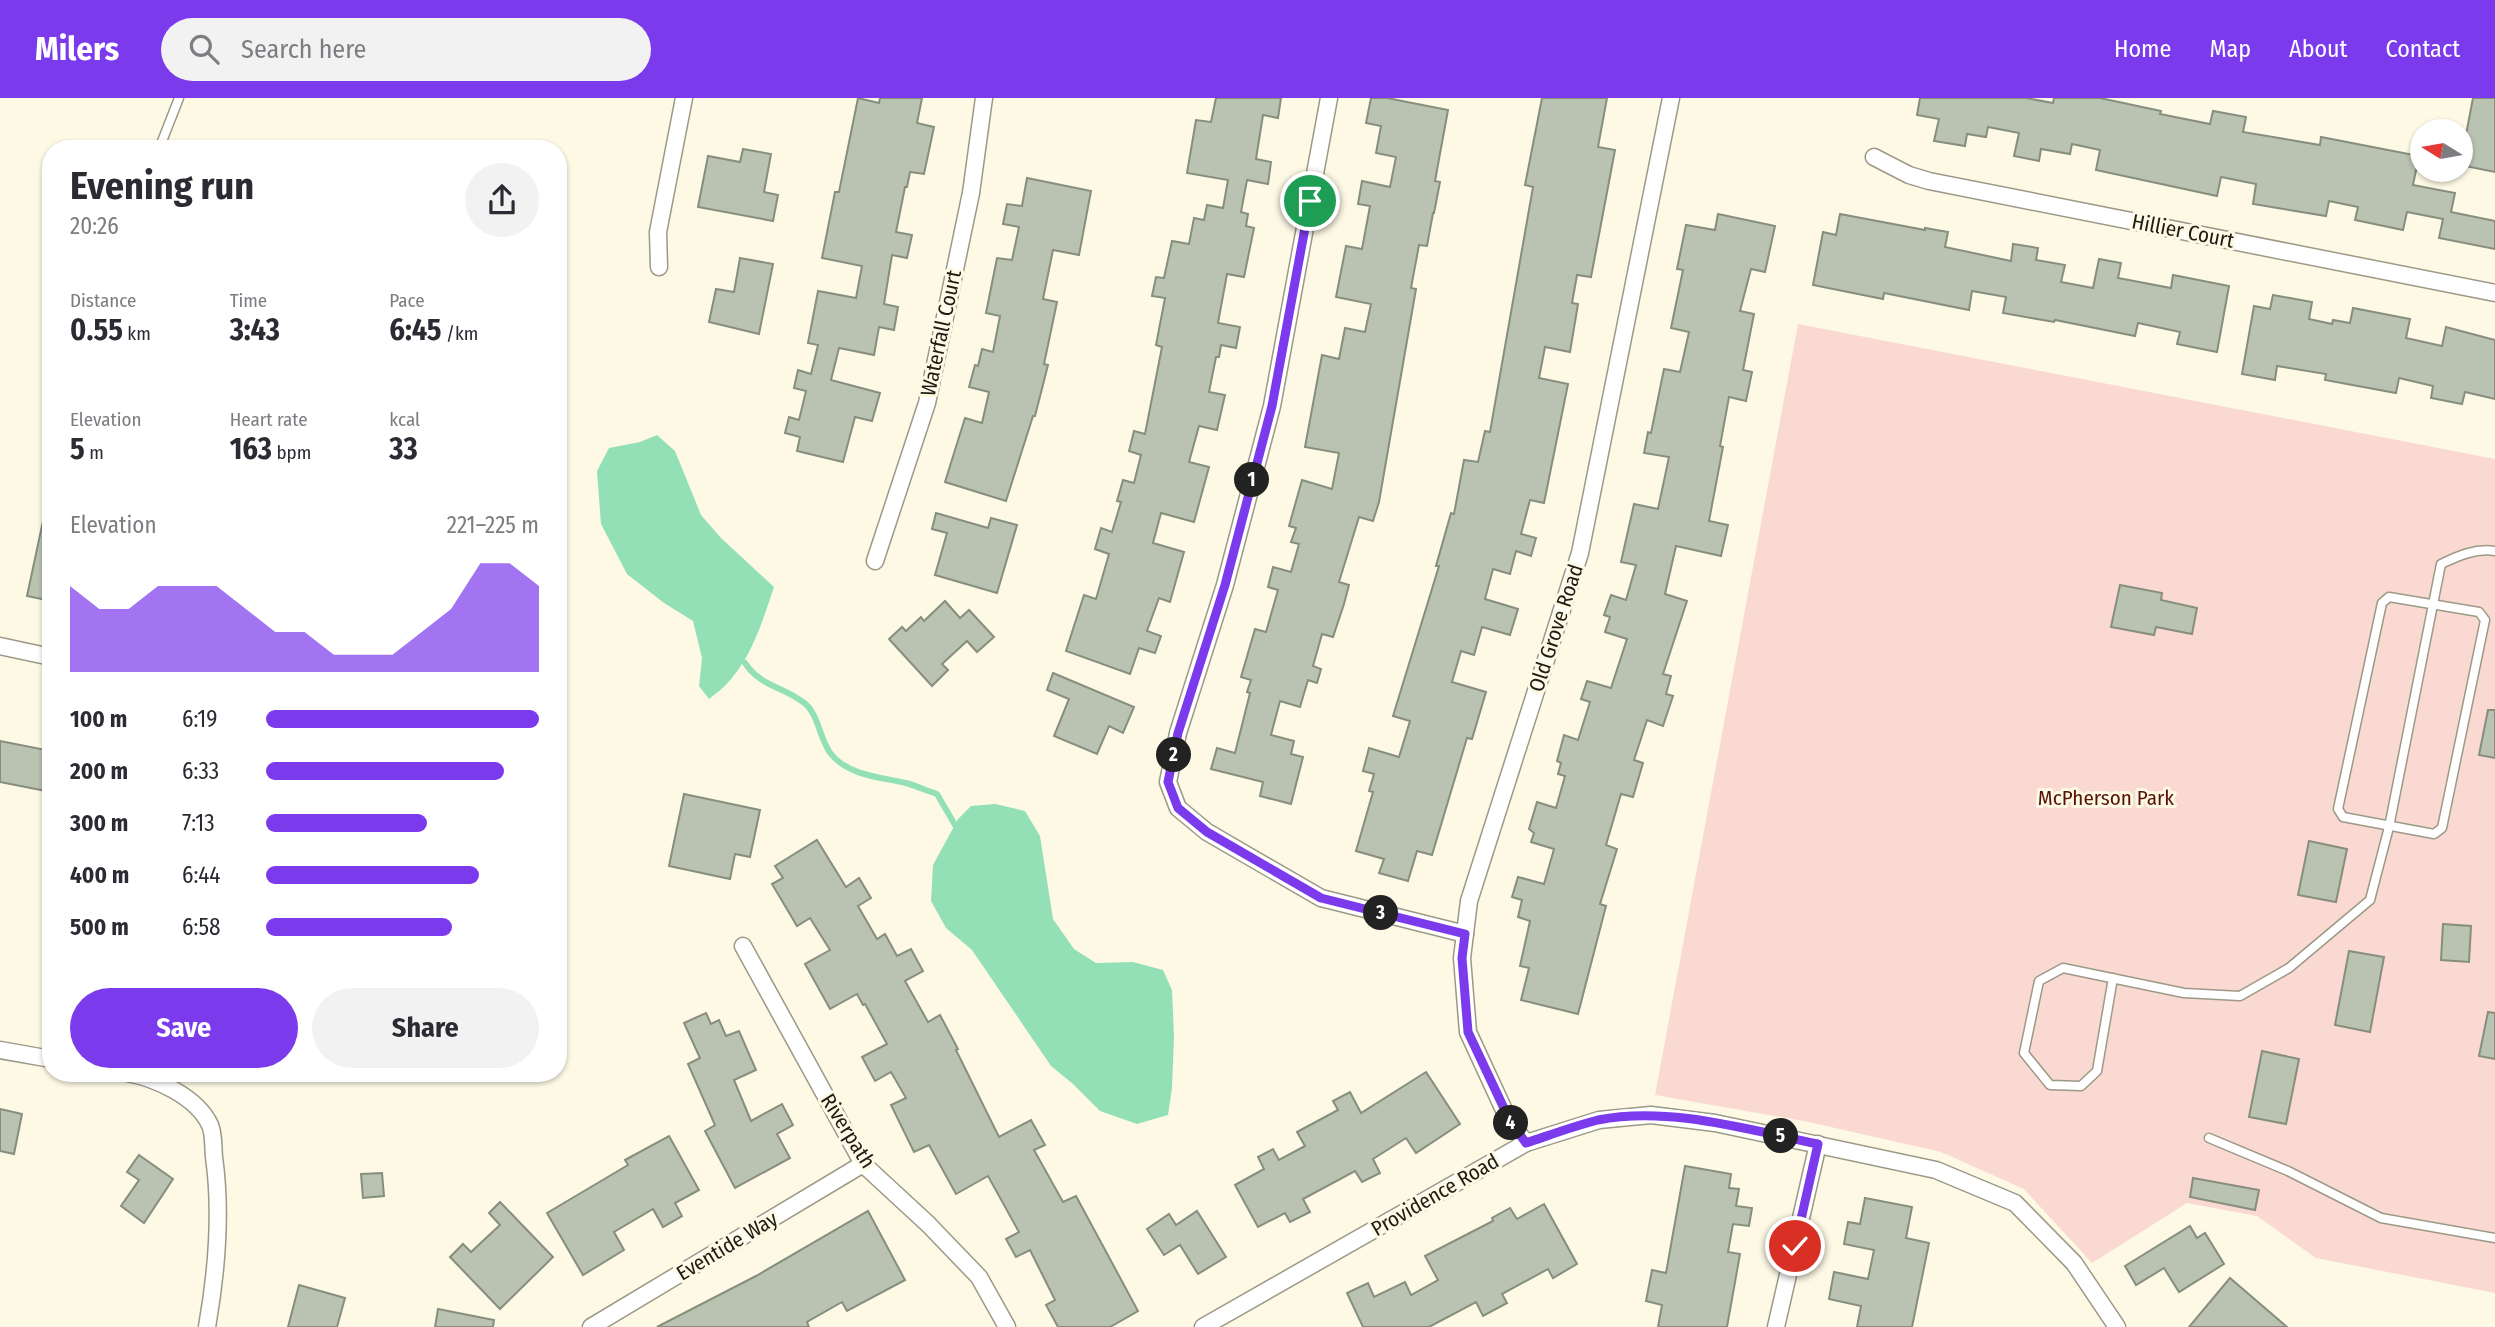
<!DOCTYPE html>
<meta charset="utf-8">
<style>
body{margin:0;font-family:"Fira Sans Condensed",sans-serif;background:#f2f2f3;color:#2b2b33;height:100vh;display:flex;flex-direction:column;font-size:26px;white-space:nowrap}
*{box-sizing:border-box;margin:0}
p{font-size:23px;color:#7c7c81}
.icon{flex:none;width:38px;height:38px;fill:none;stroke:currentColor;stroke-width:2;stroke-linecap:round;stroke-linejoin:round}
.map{position:relative;flex:1;overflow:hidden}
.sheet{position:absolute;left:42px;top:42px;width:525px;height:942px;display:flex;flex-direction:column;background:#fff;border-radius:28px;box-shadow:0 2px 5px #0004}
.sheet>*{flex:none}
.needle{width:46px;rotate:281deg}
.buttons{position:absolute;left:2410px;top:21px;display:grid;gap:14px}
.buttons a{display:grid;place-items:center;width:63px;height:63px;border-radius:50%;background:#fff;box-shadow:0 2px 5px #0004;font-size:35px}
.pin{position:absolute;display:grid;place-items:center;width:60px;height:60px;color:#fff;margin:-30px;border:4px solid #fff;border-radius:50%;box-shadow:0 2px 7px #0007}
.km{position:absolute;width:35px;height:35px;margin:-18px;border-radius:50%;background:#222;color:#fff;font-size:19px;line-height:35px;text-align:center}
.round{display:grid;place-items:center;flex:none;width:74px;height:74px;border-radius:37px;background:#f2f2f3}
.head{display:flex;align-items:center;justify-content:space-between;height:119px;padding:0 28px}
h1{font-size:38px;font-weight:700;line-height:52px}
.stats{display:grid;grid-template-columns:repeat(3,1fr);gap:10px;height:119px;padding:7px 28px}
.stats div{display:grid;align-content:center}
.stats b{font-size:30px;font-weight:700}
.stats small{font-size:19px;font-weight:400}
.stats p{font-size:19px}
.chart{height:196px;padding:14px 28px}
.chart p{display:flex;justify-content:space-between}
.chart svg{width:100%;height:126px;margin-top:7px;fill:#7c3aed;opacity:.7}
.action{display:flex;gap:14px;margin-top:auto;padding:14px 28px}
.action a{flex:1;height:80px;border-radius:42px;background:#7c3aed;color:#fff;font-size:28px;font-weight:700;line-height:80px;text-align:center}
.action a+a{background:#f2f2f3;color:#2b2b33}
ul{padding:0 28px;list-style:none;font-size:23px}
li{display:grid;grid-template-columns:112px 84px 1fr;align-items:center;height:52px}
li i{height:18px;border-radius:9px;background:#7c3aed}
header{display:flex;align-items:center;gap:42px;box-sizing:border-box;height:98px;padding:0 35px;background:#7c3aed;color:#fff}
header strong{font-size:33px}
nav{display:flex;gap:38px;margin-inline-start:auto;font-size:24px}
.search{width:490px;height:63px;background:#f2f2f3;display:flex;align-items:center;gap:18px;box-sizing:border-box;padding:0 24px;border-radius:38px;color:#7c7c81;font-size:26px}
.map>svg:first-child{display:block}
</style>
<header>
<strong>Milers</strong>
<div class="search"><svg class="icon" aria-label="search" viewBox="0 0 24 24"><circle cx="10" cy="10" r="6"/><path d="M15 15l6 6"/></svg>Search here</div>
<nav><a>Home</a><a>Map</a><a>About</a><a>Contact</a></nav>
</header>
<div class="map">
<svg width="2495" height="1229" viewBox="0 0 2495 1229">
<rect width="100%" height="100%" fill="#fdf9e5"/>
<!-- green -->
<polygon fill="#f9d9d1" points="1798,226 2495,361 2495,1195 2316,1160 2257,1118 2187,1105 2092,1165 2024,1091 1941,1054 1809,1024 1655,997"/>
<!-- water -->
<g fill="#93e0b7">
<path d="M657,337l18,16 26,64 20,23 53,49c-14,42 -27,86 -65,112l-10,-13 3,-28 -9,-37 -29,-18 -37,-29 -26,-50 -4,-53 12,-23 31,-6z"/>
<polygon points="995,706 1025,713 1040,738 1053,821 1074,851 1096,865 1133,864 1163,872 1172,892 1174,939 1172,990 1168,1017 1137,1026 1100,1013 1073,986 1051,968 972,852 946,830 931,803 933,767 958,721 971,708"/>
</g>
<g fill="none" stroke-linecap="round" stroke-linejoin="round">
<!-- stream -->
<path stroke="#93e0b7" stroke-width="6" d="M745,565c16,24 37,23 58,39 16,11 16,37 28,52 18,22 50,23 75,29 11,3 21,8 31,11l18,31"/>
</g>
<!-- building -->
<g fill="#bac2b1" stroke="#868e7e" stroke-width="2">
<polygon points="858,0 879,5 880,0 922,0 917,25 934,29 924,76 910,74 907,89 905,89 896,134 912,137 907,160 892,157 884,206 898,209 894,232 879,229 874,257 839,250 831,282 880,295 872,323 855,319 843,364 797,353 800,339 785,335 789,319 799,322 806,293 794,290 798,272 811,276 818,247 808,245 818,193 856,200 862,168 822,160 835,94 839,94"/>
<polygon points="1216,0 1281,0 1278,20 1263,17 1256,61 1271,64 1268,86 1247,82 1241,114 1248,116 1246,128 1254,130 1244,179 1227,176 1218,225 1240,229 1236,250 1221,247 1219,259 1216,259 1209,294 1225,297 1217,332 1199,328 1189,364 1209,369 1194,424 1161,415 1153,445 1184,454 1170,504 1159,500 1147,533 1161,538 1155,555 1139,550 1130,576 1066,553 1084,497 1096,501 1109,456 1095,451 1101,430 1112,434 1121,404 1117,403 1123,382 1134,385 1141,357 1129,353 1134,333 1145,336 1162,249 1156,247 1165,200 1152,198 1156,179 1164,180 1172,143 1189,146 1194,120 1204,122 1207,107 1223,110 1228,82 1187,75 1196,22 1211,24"/>
<polygon points="1371,0 1387,0 1448,12 1435,83 1440,84 1434,115 1433,115 1427,148 1419,147 1411,190 1416,191 1379,404 1373,423 1359,419 1339,484 1349,487 1344,506 1333,539 1322,536 1313,568 1321,571 1317,585 1308,582 1300,609 1280,603 1271,637 1294,643 1291,656 1303,659 1291,706 1260,698 1263,684 1211,671 1217,650 1235,655 1250,595 1247,594 1251,582 1241,579 1255,531 1266,534 1278,492 1268,489 1273,469 1291,474 1299,446 1291,444 1296,430 1289,428 1302,382 1332,391 1339,355 1305,349 1322,257 1339,261 1345,230 1365,234 1371,206 1336,199 1346,148 1362,151 1370,108 1358,106 1362,83 1390,89 1396,59 1376,55 1381,28 1366,25"/>
<polygon points="1542,0 1607,0 1598,49 1615,52 1591,179 1577,177 1572,205 1578,206 1570,254 1545,249 1539,280 1568,286 1544,405 1530,402 1521,436 1536,440 1531,458 1516,453 1510,476 1493,471 1485,501 1518,511 1510,537 1482,529 1474,557 1461,553 1452,584 1486,594 1472,641 1467,640 1432,757 1417,753 1408,783 1379,775 1384,761 1356,753 1373,694 1369,693 1374,676 1363,673 1369,650 1399,659 1410,623 1393,618 1439,468 1436,468 1451,415 1454,416 1464,362 1478,364 1485,333 1490,334 1533,89 1525,87"/>
<polygon points="1920,0 2026,0 2053,5 2054,0 2100,0 2161,13 2160,16 2210,26 2213,13 2246,19 2243,34 2320,47 2321,39 2419,58 2413,87 2455,95 2451,114 2495,123 2495,151 2439,140 2443,121 2407,114 2403,132 2355,122 2358,109 2329,103 2326,118 2253,106 2256,86 2221,79 2217,98 2096,72 2100,52 2072,46 2070,56 2041,51 2039,63 2014,58 2019,35 1988,29 1986,39 1967,36 1965,48 1934,43 1939,21 1917,17"/>
<polygon points="2473,0 2495,0 2495,74 2460,67 2460,41 2465,42"/>
<polygon points="743,51 771,56 764,94 778,97 773,123 698,109 708,58 740,64"/>
<polygon points="1027,80 1091,93 1079,157 1053,152 1043,201 1057,204 1044,266 1048,267 1035,318 1033,318 1006,403 945,384 965,320 982,325 989,294 969,289 975,267 978,268 982,251 993,254 1000,218 986,215 997,160 1012,162 1019,129 1003,126 1007,106 1022,108"/>
<polygon points="1718,116 1775,128 1765,174 1751,171 1740,213 1754,216 1743,272 1752,274 1746,303 1729,299 1720,348 1723,349 1709,423 1728,427 1721,458 1676,448 1665,496 1687,503 1663,576 1671,578 1666,596 1673,598 1663,628 1647,622 1634,662 1643,665 1633,699 1621,696 1606,747 1617,751 1600,806 1606,808 1578,916 1521,902 1529,870 1520,868 1530,823 1518,819 1522,802 1512,799 1518,779 1544,786 1554,751 1531,744 1534,735 1529,731 1537,704 1556,710 1565,678 1558,676 1561,665 1557,663 1564,637 1578,642 1590,604 1581,601 1587,583 1611,590 1627,541 1605,534 1610,519 1604,517 1611,497 1626,502 1636,467 1621,464 1634,406 1658,411 1669,359 1644,355 1648,334 1651,335 1664,271 1680,274 1689,234 1671,230 1683,172 1677,171 1686,127 1715,132"/>
<polygon points="1840,116 1925,132 1925,130 1948,134 1945,149 2011,163 2013,146 2038,150 2036,162 2065,167 2061,184 2093,190 2099,161 2121,165 2118,180 2171,190 2173,177 2229,188 2217,254 2177,246 2180,234 2138,225 2135,238 2055,222 2054,224 2003,215 2006,199 1972,193 1969,212 1884,195 1883,201 1813,187 1823,134 1836,137"/>
<polygon points="740,160 773,166 759,236 709,224 716,191 734,194"/>
<polygon points="2273,197 2312,204 2309,221 2332,226 2333,222 2350,225 2353,210 2410,221 2406,240 2442,248 2446,229 2495,242 2495,301 2465,294 2462,306 2431,300 2433,288 2399,280 2396,295 2325,282 2326,276 2277,268 2275,282 2242,276 2254,208 2270,211"/>
<polygon points="936,415 988,430 991,420 1017,427 997,495 935,477 947,435 932,431"/>
<polygon points="44,418 51,419 51,503 27,498"/>
<polygon points="2120,487 2162,495 2161,502 2197,510 2192,536 2156,529 2154,537 2111,529"/>
<polygon points="945,503 960,520 969,512 994,539 977,554 967,543 942,566 948,572 932,588 889,541 902,529 906,533 921,519 924,523"/>
<polygon points="1053,575 1134,609 1123,635 1109,628 1097,656 1054,638 1069,601 1047,592"/>
<polygon points="2488,612 2495,612 2495,660 2479,657"/>
<polygon points="0,643 51,653 51,694 0,684"/>
<polygon points="684,696 760,712 750,759 735,756 730,781 669,768"/>
<polygon points="817,742 846,789 859,780 871,800 858,808 877,841 885,836 897,858 911,851 923,873 905,883 928,924 940,917 958,951 956,952 999,1039 1031,1022 1045,1047 1034,1052 1063,1104 1076,1098 1138,1213 1110,1229 1058,1229 1046,1207 1055,1202 1030,1152 1016,1159 1006,1141 1019,1134 988,1078 956,1096 929,1047 914,1054 891,1007 906,1000 891,974 875,983 862,959 887,946 865,906 863,907 857,896 830,911 805,866 830,852 810,820 797,828 772,786 783,780 775,768"/>
<polygon points="2309,743 2347,751 2336,804 2298,797"/>
<polygon points="2443,826 2471,828 2469,864 2441,862"/>
<polygon points="2349,853 2384,859 2370,934 2335,927"/>
<polygon points="2488,914 2495,915 2495,961 2479,958"/>
<polygon points="706,915 711,926 719,922 726,938 739,933 756,972 734,982 751,1023 782,1006 793,1027 777,1036 790,1060 735,1090 705,1033 715,1027 688,966 700,960 684,925"/>
<polygon points="2262,953 2299,961 2286,1026 2249,1019"/>
<polygon points="1426,974 1460,1026 1416,1055 1406,1040 1373,1061 1380,1075 1362,1084 1355,1073 1303,1101 1310,1114 1290,1124 1285,1115 1258,1129 1235,1087 1264,1071 1258,1059 1273,1051 1279,1062 1305,1048 1297,1034 1338,1012 1333,1003 1350,994 1361,1015"/>
<polygon points="0,1011 22,1016 14,1056 0,1053"/>
<polygon points="669,1038 699,1092 675,1105 682,1118 663,1129 653,1111 614,1134 624,1152 583,1177 547,1115 628,1067 625,1062"/>
<polygon points="139,1057 173,1081 144,1125 121,1108 139,1082 127,1074"/>
<polygon points="1685,1068 1731,1076 1729,1090 1739,1091 1736,1108 1752,1110 1749,1128 1733,1126 1728,1154 1740,1156 1727,1229 1658,1229 1662,1207 1646,1203 1652,1172 1666,1175"/>
<polygon points="382,1075 384,1098 363,1100 361,1076"/>
<polygon points="2193,1080 2259,1092 2255,1112 2190,1099"/>
<polygon points="1865,1100 1912,1109 1906,1140 1929,1145 1912,1229 1857,1229 1861,1208 1829,1201 1834,1174 1868,1181 1874,1152 1844,1146 1848,1124 1860,1126"/>
<polygon points="500,1104 553,1159 500,1211 450,1159 463,1146 471,1154 500,1127 489,1115"/>
<polygon points="1544,1106 1577,1166 1553,1180 1548,1171 1502,1196 1507,1205 1483,1218 1476,1204 1429,1229 1363,1229 1347,1195 1368,1185 1374,1199 1405,1184 1411,1197 1438,1182 1425,1158 1493,1123 1492,1120 1510,1110 1517,1121"/>
<polygon points="868,1113 905,1182 847,1213 842,1204 807,1224 809,1229 657,1229 756,1178"/>
<polygon points="1197,1113 1226,1159 1198,1176 1180,1147 1164,1157 1147,1131 1169,1116 1176,1127"/>
<polygon points="2190,1128 2197,1140 2205,1135 2224,1166 2179,1194 2164,1170 2136,1187 2125,1168"/>
<polygon points="2230,1180 2287,1229 2189,1229"/>
<polygon points="299,1187 345,1200 337,1229 288,1229"/>
<polygon points="438,1211 494,1222 493,1229 435,1229"/>
</g>
<g fill="none" stroke-linecap="round" stroke-linejoin="round">
<defs>
<g id="service">
<polyline points="159,51 179,0"/>
<polygon points="2389,499 2479,514 2485,522 2442,730 2434,736 2343,719 2338,711 2382,505"/>
<path d="M2113,880l-16,93 -16,15 -31,-1 -26,-32 15,-72 24,-13 121,25 56,3 49,-28 81,-68 19,-73 52,-263c17,-8 34,-16 54,-13"/>
<polyline points="2209,1040 2288,1073 2381,1120 2495,1140"/>
</g>
<g id="minor">
<polyline points="1329,0 1272,308 1225,487 1178,635 1168,684 1178,710 1207,734 1321,800 1465,836"/>
<polyline points="1874,59 1909,77 1929,83 2495,195"/>
<polyline points="659,169 658,134 684,0"/>
<polyline points="875,463 927,305 971,95 984,0"/>
<polyline points="0,548 51,559"/>
<polyline points="743,848 863,1066 928,1126 979,1179 1007,1229"/>
<polyline points="0,952 51,961"/>
<path d="M127,975c29,5 70,24 83,52 4,9 3,22 4,32 8,57 3,113 -7,170"/>
<polyline points="1526,1045 1509,1023 1468,934 1462,860 1469,803 1580,455 1671,0"/>
<polyline points="591,1229 863,1066"/>
<polyline points="1203,1229 1526,1045 1599,1022 1651,1017 1715,1025 1936,1072 2015,1105 2074,1165 2117,1229"/>
<polyline points="1776,1229 1818,1046"/>
</g>
</defs>
<!-- service casing -->
<use href="#service" stroke="#9c9987" stroke-width="11"/>
<!-- minor casing -->
<use href="#minor" stroke="#9c9987" stroke-width="19"/>
<!-- service -->
<use href="#service" stroke="#fff" stroke-width="8"/>
<!-- minor -->
<use href="#minor" stroke="#fff" stroke-width="16"/>
</g>
<g fill="none" stroke-linecap="round" stroke-linejoin="round">
<defs>
<path id="route" d="M1310,103l-38,205 -47,179 -47,148 -10,49 10,26 29,24 114,66 144,36 -3,24 6,74 42,89 16,22c24,-8 48,-17 72,-23 72,-14 150,10 220,24l-23,102"/>
</defs>
<!-- route casing -->
<use href="#route" stroke="#fff" stroke-width="14"/>
<!-- route -->
<use href="#route" stroke="#7c3aed" stroke-width="9"/>
</g>
<g text-anchor="middle" stroke-width="6" stroke-linejoin="round" paint-order="stroke">
<!-- street labels -->
<g font-size="21" fill="#1c1b14" stroke="#fdf9e5">
<text transform="translate(2183 133) rotate(11)" y="7">Hillier Court</text>
<text transform="translate(941 235) rotate(-78)" y="7">Waterfall Court</text>
<text transform="translate(1556 530) rotate(-72)" y="7">Old Grove Road</text>
<text transform="translate(848 1033) rotate(58)" y="7">Riverpath</text>
<text transform="translate(1435 1097) rotate(-30)" y="7">Providence Road</text>
<text transform="translate(727 1148) rotate(-31)" y="7">Eventide Way</text>
</g>
<!-- park labels -->
<g font-size="21" fill="#571305" stroke="#fdf9e5">
<text x="2106" y="707">McPherson Park</text>
</g>
</g>
</svg>
<div class="buttons">
<a><svg class="needle" viewBox="-14 -14 28 28"><path d="M0-13l5 13h-10z" fill="#e53935"/><path d="M0 13l5-13h-10z" fill="#7c7c81"/></svg></a>
</div>
<div class="pin" style="left:1310px;top:103px;background:#1e9e55"><svg class="icon" aria-label="arrive" viewBox="0 0 24 24"><path d="M6 21V4h12l-3 4 3 4H6"/></svg></div>
<div class="pin" style="left:1795px;top:1148px;background:#d93025"><svg class="icon" aria-label="check" viewBox="0 0 24 24"><path d="M5 12l5 5 9-10"/></svg></div>
<b class="km" style="left:1252px;top:382px">1</b>
<b class="km" style="left:1174px;top:657px">2</b>
<b class="km" style="left:1381px;top:815px">3</b>
<b class="km" style="left:1511px;top:1025px">4</b>
<b class="km" style="left:1781px;top:1038px">5</b>
<section class="sheet">
<div class="head"><div><h1>Evening run</h1><p>20:26</p></div><a class="round"><svg class="icon" aria-label="share" viewBox="0 0 24 24"><path d="M12 15V3M7 8l5-5 5 5M5 13v7h14v-7"/></svg></a></div>
<div class="stats">
<div><p>Distance</p><b>0.55<small> km</small></b></div>
<div><p>Time</p><b>3:43</b></div>
<div><p>Pace</p><b>6:45<small> /km</small></b></div>
</div>
<div class="stats">
<div><p>Elevation</p><b>5<small> m</small></b></div>
<div><p>Heart rate</p><b>163<small> bpm</small></b></div>
<div><p>kcal</p><b>33</b></div>
</div>
<div class="chart"><p><span>Elevation</span>221–225 m</p>
<svg viewBox="0 0 160 44" preserveAspectRatio="none"><path d="M0 44V14L10 22L20 22L30 14L40 14L50 14L60 22L70 30L80 30L90 38L100 38L110 38L120 30L130 22L140 6L150 6L160 14V44z"/></svg>
</div>
<ul>
<li><b>100 m</b>6:19<i style="width:100%"></i></li>
<li><b>200 m</b>6:33<i style="width:87%"></i></li>
<li><b>300 m</b>7:13<i style="width:59%"></i></li>
<li><b>400 m</b>6:44<i style="width:78%"></i></li>
<li><b>500 m</b>6:58<i style="width:68%"></i></li>
</ul>
<div class="action"><a>Save</a><a>Share</a></div>
</section>
</div>
